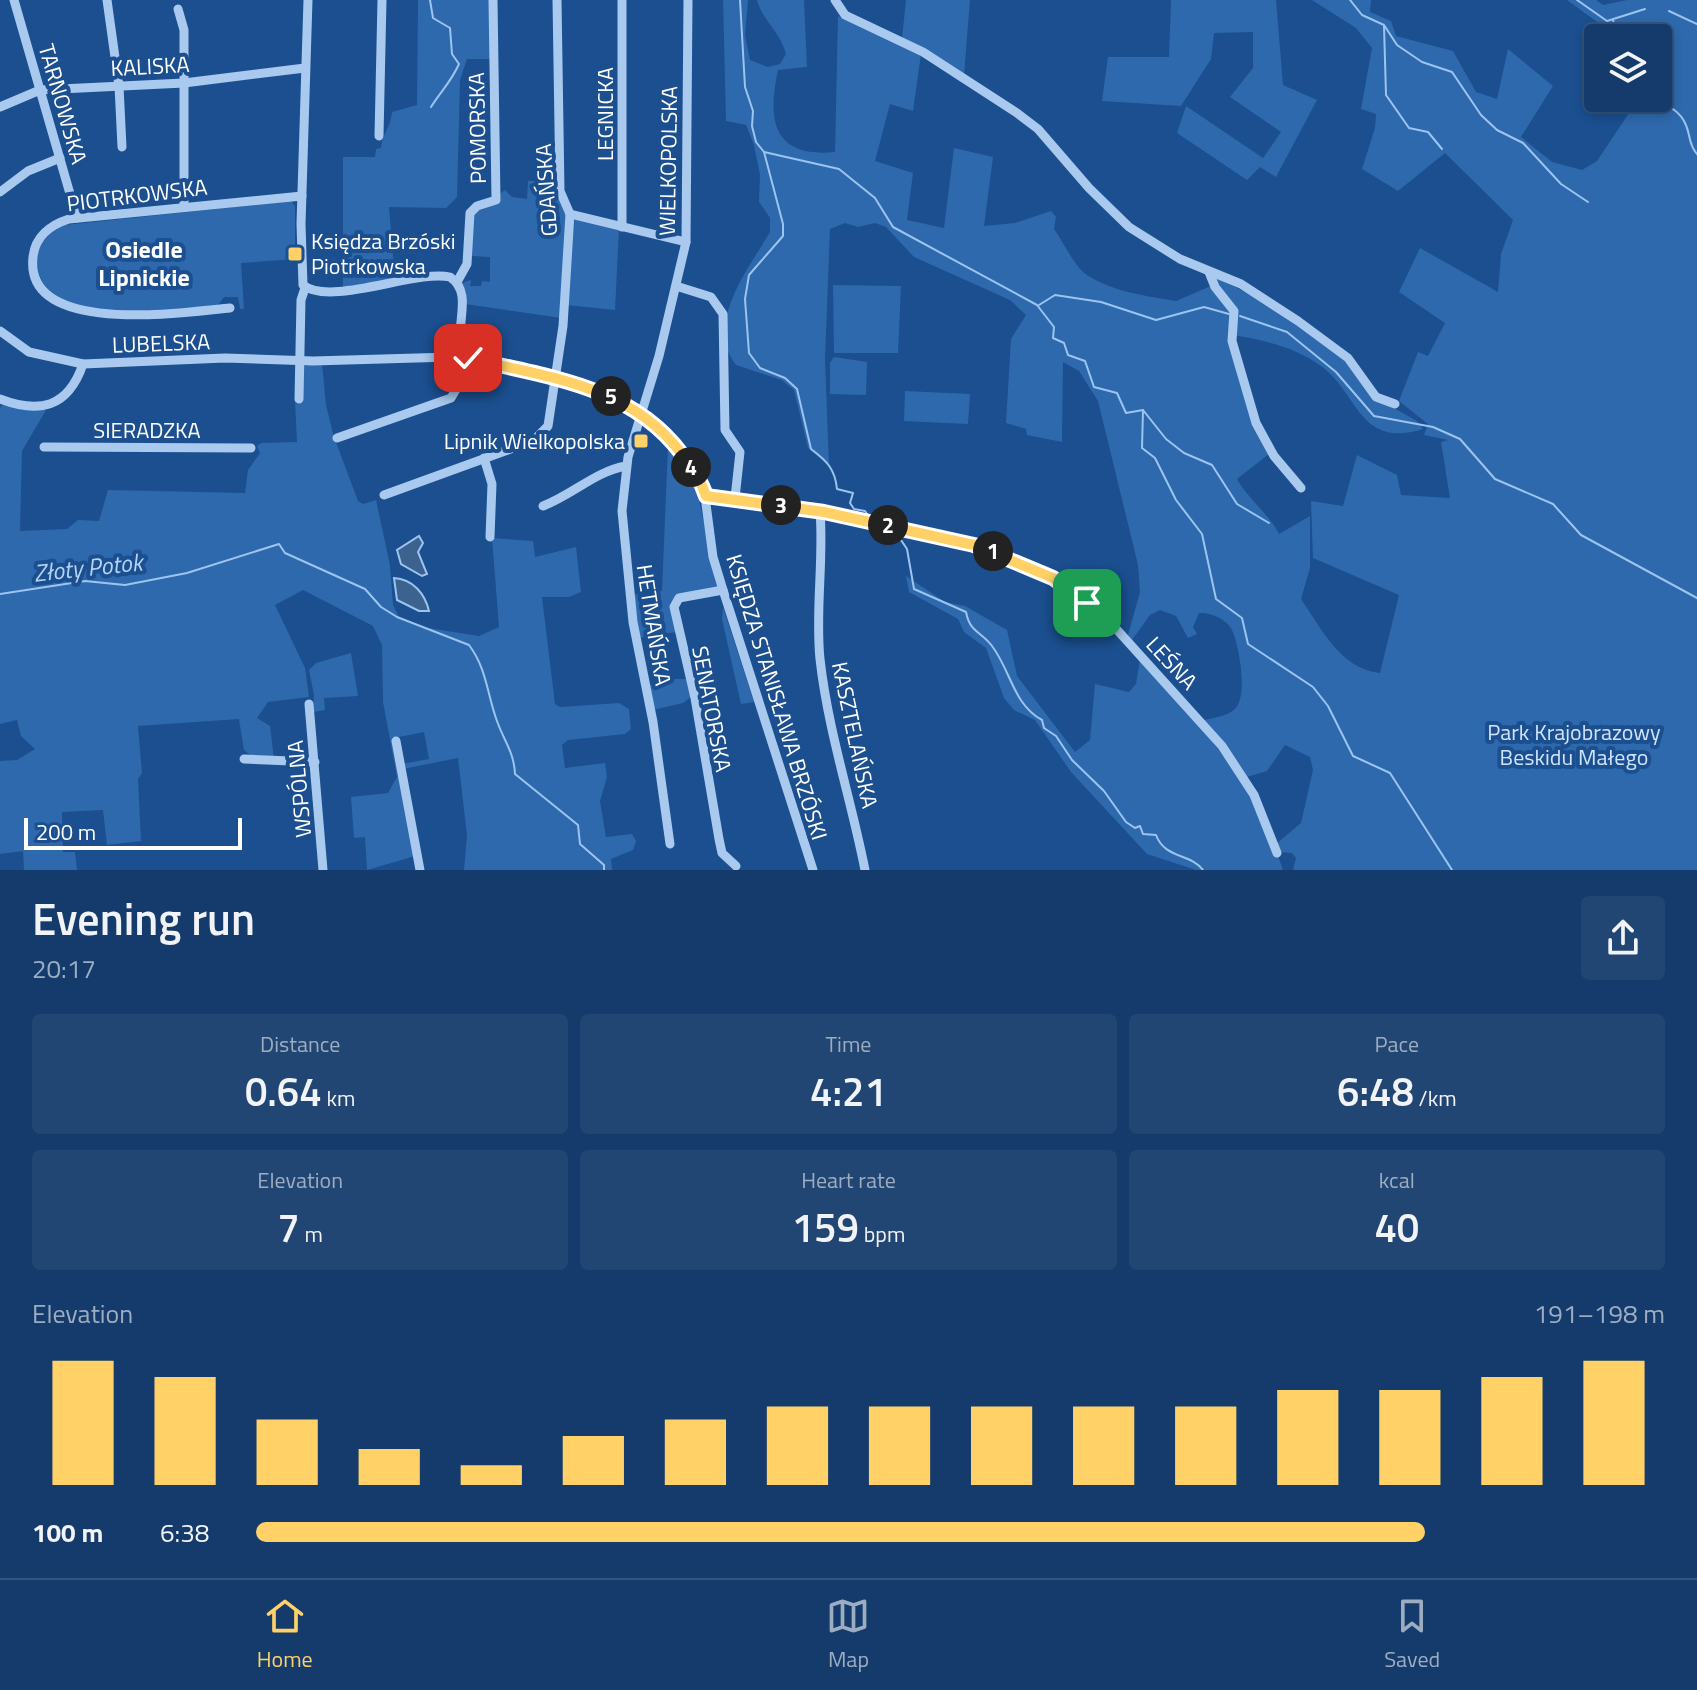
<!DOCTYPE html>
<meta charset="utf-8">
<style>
body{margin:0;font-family:"Titillium Web",sans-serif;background:#214673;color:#f1f3f6;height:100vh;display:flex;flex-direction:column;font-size:30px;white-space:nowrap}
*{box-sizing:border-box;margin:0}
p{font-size:26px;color:#9dadc1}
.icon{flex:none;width:44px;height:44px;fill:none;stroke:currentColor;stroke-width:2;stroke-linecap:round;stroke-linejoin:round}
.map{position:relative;height:870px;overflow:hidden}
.sheet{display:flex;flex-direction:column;background:#143b6b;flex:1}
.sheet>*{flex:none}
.buttons{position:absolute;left:1584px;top:24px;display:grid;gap:16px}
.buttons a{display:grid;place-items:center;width:88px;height:88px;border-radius:8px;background:#143b6b;box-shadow:0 4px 12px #0003,0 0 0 2px #33557e;font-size:40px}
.scale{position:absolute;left:24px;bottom:20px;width:218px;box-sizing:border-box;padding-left:8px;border:4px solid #fff;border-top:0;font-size:22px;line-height:28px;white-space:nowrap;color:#fff;-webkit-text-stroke:6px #1b4f8f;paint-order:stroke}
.pin{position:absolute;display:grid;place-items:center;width:68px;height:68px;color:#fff;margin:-34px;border-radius:16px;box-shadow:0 4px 12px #0006}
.km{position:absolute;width:40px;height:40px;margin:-20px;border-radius:50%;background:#222;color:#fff;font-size:22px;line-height:40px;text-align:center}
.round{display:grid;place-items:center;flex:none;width:84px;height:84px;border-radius:8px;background:#214673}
.summary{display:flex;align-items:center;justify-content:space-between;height:136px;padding:0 32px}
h1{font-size:44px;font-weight:600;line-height:60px}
.figures{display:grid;grid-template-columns:repeat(3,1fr);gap:12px;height:136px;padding:8px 32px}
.figures div{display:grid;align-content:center;border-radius:8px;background:#214673;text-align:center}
.figures b{font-size:40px;font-weight:600}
.figures small{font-size:22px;font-weight:400}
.figures p{font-size:22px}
.chart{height:224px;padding:16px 32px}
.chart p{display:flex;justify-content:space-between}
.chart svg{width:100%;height:144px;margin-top:8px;stroke:#ffd166;stroke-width:6}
ul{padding:0 32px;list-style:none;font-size:26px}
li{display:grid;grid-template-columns:128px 96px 1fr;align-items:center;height:60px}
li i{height:20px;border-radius:10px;background:#ffd166}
.menu{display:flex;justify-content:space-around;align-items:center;height:112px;border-top:2px solid #33557e;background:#143b6b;font-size:22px;color:#9dadc1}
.menu a{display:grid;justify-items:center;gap:4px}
.menu .current{color:#ffd166}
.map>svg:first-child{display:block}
</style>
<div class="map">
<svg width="1697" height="870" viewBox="0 0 1697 870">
<rect width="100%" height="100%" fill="#1b4f8f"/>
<!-- green -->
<g fill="#2e69ad">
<path d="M418,0h74v59h-25l-7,21 -3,117 -11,11 -57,-1 6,73 -52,7v-130h32l1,-8 5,-1c1,-14 10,-21 11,-36l25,-7z"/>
<path d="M723,0h25l-3,35 5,25 18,7 12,-3 6,-10c-6,-23 -23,-32 -29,-54h47l3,67 -29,3c-11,51 -5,88 57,82l3,-136 83,38 -8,57 -23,-7 -15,57 38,12 -6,47 37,8 10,-80 39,9 -9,69 31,-3 36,-12 5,6 -2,12c10,14 20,37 33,46 26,17 60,21 89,26l35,-15 20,24 -2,17 40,127 -32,25c12,21 32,35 42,55l31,-18v52l-9,31c22,31 38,69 79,74l19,-78 -86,-37 -2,-57 32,5 14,-51 40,20 4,20 49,3 -9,-56 7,-2 -24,-5 4,-11 -29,-23 19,-49 10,4 17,-33 -46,-31 21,-44 78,44 3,-38 12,-34 -68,-67 -47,38 -36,-22 13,-41 1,-14 -15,-5 11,-61 -16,-20 -44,-28h59l-1,12 21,9 5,15 57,15 23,41 21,7 11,-50 45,37 -32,51 31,25 30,8 15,-9 42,-63h19v-60h-47l-7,-11 -37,-27h29l7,5 24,-5h70v870h-404l3,-12 -4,-5 -13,-1 -3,-8 25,-21 12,-53 -3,-13 -25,-12 -18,26 -20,6 -43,-57c9,-2 23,-4 30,-10 15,-13 5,-64 -2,-80 -5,-11 -22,-18 -33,-17l-6,14 4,7 -9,4 -12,-22 -16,-6 -10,5 -18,25 -4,-5 12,-43 -2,-27 -40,-164 -19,-30 -16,-9 -1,80 -35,-7 -1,-6 -20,-6 5,-84 15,-24 -16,-15 -96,-43 -28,-30 -11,-4 -17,4 -13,-4 -15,6 -5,130 4,107 -21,-18 -14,-58 -12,-10 -46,-15c-32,-41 13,-97 34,-133v-14l-11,-16 1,-27 -6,-30 -8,-20 -20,-4z"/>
<polygon points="906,0 970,0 964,75 902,39"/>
<polygon points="1171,0 1276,0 1283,85 1317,100 1276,177 1260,167 1247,180 1177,133 1186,106 1263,158 1281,132 1230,97 1253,68 1253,32 1214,33 1211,59 1181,106 1102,101 1108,57 1169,57"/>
<polygon points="528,181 558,181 559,195 567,216 561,318 465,304 462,283 471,280 470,286 481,286 482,281 490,282 490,257 472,256 472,214 505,190 512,197 527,199"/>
<path d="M291,201l4,5v53l-54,4 3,46h-4l-2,-12h-14l-6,8c-44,3 -178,25 -181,-43 -1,-18 13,-31 28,-37z"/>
<polygon points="575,218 619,229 615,310 566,305"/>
<path d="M1216,278l48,23 82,58 25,36 46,26 6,8c-64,20 -64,-35 -102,-63 -26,-19 -57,-26 -88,-31l2,-30 -18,-19z"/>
<polygon points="833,285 901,286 898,353 834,353"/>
<polygon points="834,357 867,362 866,395 830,394 830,363"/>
<polygon points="322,363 326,405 334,437 358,501 363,504 376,500 390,565 393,605 399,617 428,628 479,636 499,627 492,538 533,541 535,557 576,547 581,592 569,597 542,597 555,704 560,707 619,703 629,709 631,729 625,734 568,740 562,745 565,768 605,763 607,777 600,801 606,837 632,834 636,841 633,850 611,859 612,870 464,870 467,835 458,758 403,769 402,764 429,759 424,732 394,738 415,856 367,870 365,837 354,838 351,797 388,793 397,777 383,702 382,645 373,626 303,590 275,605 305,668 309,697 268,702 257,718 270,726 274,759 254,758 244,750 239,719 138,726 142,773 138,779 141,841 107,845 103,810 62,812 63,852 75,852 77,870 24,870 23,851 0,854 0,761 17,760 35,749 21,736 17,720 0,724 0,408 2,405 46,410 22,451 20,531 67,529 78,520 99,521 108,490 245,493 248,470 260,453 257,446 261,443 297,442 295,401 302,366"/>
<polygon points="905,391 970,394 968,424 904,421"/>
<polygon points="668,446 697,490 718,590 674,598 676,632 637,638 631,595 662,591"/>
<path d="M906,576l39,26 20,4 42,24 10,46 58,76 15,-12 5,-56 34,8 7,-8 4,-25c63,69 112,120 143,211h-87l-49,-16 -76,-82 -36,-52 -21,-10 -10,-12 -18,-50 -22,-16 -6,-13 -49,-27z"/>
<polygon points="723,607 754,702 741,704 722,619"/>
<polygon points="351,653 358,696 324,698 325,710 313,712 314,695 309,670 316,663"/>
<polygon points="673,679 687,679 692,696 683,703 653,710 647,686"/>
</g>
<!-- water -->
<g fill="#3c6290" stroke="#9cc4f0" stroke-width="2">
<polygon points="419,536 423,543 418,552 427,574 422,576 401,564 397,550"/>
<path d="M394,578c19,1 31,16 35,33h-10l-22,-11z"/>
</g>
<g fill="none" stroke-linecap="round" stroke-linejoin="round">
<!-- stream -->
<g stroke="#9cc4f0" stroke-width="2">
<path d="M430,0l3,18 17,10 2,26 7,10c-8,18 -18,27 -28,43"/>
<path d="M740,0l5,87 8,24 -1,15 4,16 8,10 19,72v12l-34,39 -4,24 4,54 11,15 25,10 12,11 14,60c16,12 24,20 26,40l16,4 -3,10 4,6 11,2 4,6"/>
<polyline points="1350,0 1362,15 1384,25 1397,45 1422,62 1452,72 1481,115 1497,130 1523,143 1561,184 1588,202"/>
<polyline points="1577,0 1607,21 1645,9"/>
<polyline points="1669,11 1697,24"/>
<polyline points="1613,20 1618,38"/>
<polyline points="1384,26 1386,95 1409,128 1428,132 1442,149"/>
<path d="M1654,98c12,7 25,12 31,25 6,12 3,21 12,31"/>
<polyline points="764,152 839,169 875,198 893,227 1037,305 1054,327 1053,338 1064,343 1068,355 1085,361 1094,387 1117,393 1126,413 1143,410 1166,439 1184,453 1212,465 1237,504 1269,523"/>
<polyline points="1039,305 1055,295 1101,302 1156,320 1204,307 1229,314"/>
<polyline points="1240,316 1287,332 1336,372 1374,416 1433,427 1460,439 1495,479 1553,504 1581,535 1697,598"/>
<polyline points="1143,410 1142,448 1155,458 1176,500 1202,534 1216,599 1242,618 1248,644 1313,687 1328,706 1353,756 1390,773 1452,870"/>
<path d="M875,525l26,15 6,9 7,40 52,23c4,21 15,19 26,34 19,25 21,58 50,74l2,8 12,8 16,24 32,31 22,31 9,6 5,-2 3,8 13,1c9,24 34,18 47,35"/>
<path d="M0,594l85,-13 40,4 62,-12 92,-29 6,9 80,36 16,18 16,10 72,28c18,24 18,49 28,76 7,20 17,31 18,53l63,51 2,19 24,21v5"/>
</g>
<!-- minor -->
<g stroke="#a9c9ee" stroke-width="9">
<polyline points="14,0 77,218"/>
<polyline points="107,0 119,86 122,147"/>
<path d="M308,0l-7,224 2,61c27,22 114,-16 147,-8 27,18 -1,56 16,79l116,29 42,18 35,25 21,24 24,37 9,68 10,33 90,280"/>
<polyline points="835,0 845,15 923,52 1017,113 1038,129 1089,188 1129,227 1180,259 1241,284 1298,321 1348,358 1376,397 1395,404"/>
<polyline points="178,9 184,30 184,207"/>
<polyline points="0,107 40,90 184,83 305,68"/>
<polyline points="379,136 382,0"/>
<polyline points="0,192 28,171 60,158"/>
<polyline points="570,214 686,242"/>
<polyline points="622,227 622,0"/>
<polyline points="1209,272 1215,287 1234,311 1232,341 1256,423 1274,456 1301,488"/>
<polyline points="457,282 467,264 470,213 477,206 496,200 493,0"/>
<polyline points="676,286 711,297 723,314 725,430 740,452 735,498"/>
<path d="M230,308c-45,4 -206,29 -197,-51 2,-20 17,-32 36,-38l233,-23"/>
<polyline points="0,331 29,352 83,364 225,358 313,361 451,357 463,352 461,381 451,398 337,438"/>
<path d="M0,399c39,15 68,9 83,-35"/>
<polyline points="299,399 301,300 305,288"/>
<polyline points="44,447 251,448"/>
<polyline points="484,458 492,484 490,537"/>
<polyline points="384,495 533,441 548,426 563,326 570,214 560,191 557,0"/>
<polyline points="706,496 874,521 993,551 1053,578 1110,622 1222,746 1254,795 1277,853"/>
<path d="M543,506c29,-11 53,-35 83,-40"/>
<path d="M820,511c4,49 -5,100 0,148 8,72 31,140 45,211"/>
<polyline points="723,590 679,598 674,607 695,698 719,839 722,853 736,866"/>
<polyline points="309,704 323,870"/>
<polyline points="396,741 420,870"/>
<polyline points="244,759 315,762"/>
<polyline points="670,844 653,722 633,622 622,511 628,457 659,356 686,242 688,0"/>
</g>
</g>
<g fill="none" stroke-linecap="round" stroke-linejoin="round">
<defs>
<path id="route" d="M468,358c78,19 162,27 213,95 10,14 20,27 25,43l118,16 150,33 79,33 34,25"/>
</defs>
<!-- route casing -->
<use href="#route" stroke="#fff" stroke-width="16"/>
<!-- route -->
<use href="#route" stroke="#ffd166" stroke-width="10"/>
</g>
<!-- markers -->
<g fill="#ffd166" stroke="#1b4f8f" stroke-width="3">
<rect x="287" y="246" width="16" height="16" rx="4"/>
<rect x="633" y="433" width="16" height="16" rx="4"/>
</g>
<g text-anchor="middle" stroke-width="8" stroke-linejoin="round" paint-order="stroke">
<!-- street labels -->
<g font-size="22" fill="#fff" stroke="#1b4f8f">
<text transform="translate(150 66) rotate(-3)" y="8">KALISKA</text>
<text transform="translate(63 104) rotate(74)" y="8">TARNOWSKA</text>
<text transform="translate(605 114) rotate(-90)" y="8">LEGNICKA</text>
<text transform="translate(477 128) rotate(-91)" y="8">POMORSKA</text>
<text transform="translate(668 161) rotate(-89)" y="8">WIELKOPOLSKA</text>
<text transform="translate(546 190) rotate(-94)" y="8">GDAŃSKA</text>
<text transform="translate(137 195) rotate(-7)" y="8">PIOTRKOWSKA</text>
<text transform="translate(161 343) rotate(-2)" y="8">LUBELSKA</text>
<text x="147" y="438">SIERADZKA</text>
<text transform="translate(654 625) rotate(81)" y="8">HETMAŃSKA</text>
<text transform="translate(1172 663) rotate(47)" y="8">LEŚNA</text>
<text transform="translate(777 697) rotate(73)" y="8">KSIĘDZA STANISŁAWA BRZÓSKI</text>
<text transform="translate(712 709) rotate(79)" y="8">SENATORSKA</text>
<text transform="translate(855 735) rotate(78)" y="8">KASZTELAŃSKA</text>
<text transform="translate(299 789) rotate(-95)" y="8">WSPÓLNA</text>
</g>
<!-- poi labels -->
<g font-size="22" fill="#fff" stroke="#1b4f8f" text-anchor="start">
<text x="311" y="249">Księdza Brzóski<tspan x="311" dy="25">Piotrkowska</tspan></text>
<text x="625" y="449" text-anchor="end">Lipnik Wielkopolska</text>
</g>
<!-- park labels -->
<g font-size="22" fill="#cfe3fa" stroke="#1b4f8f">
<text x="1574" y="740">Park Krajobrazowy<tspan x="1574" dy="25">Beskidu Małego</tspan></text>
</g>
<!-- neighbourhood labels -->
<g font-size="24" font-weight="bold" fill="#fff" stroke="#1b4f8f">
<text x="144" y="258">Osiedle<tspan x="144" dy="28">Lipnickie</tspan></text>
</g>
<!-- water labels -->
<g font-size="24" font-style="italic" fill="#b5d3f5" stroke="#1b4f8f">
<text transform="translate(88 568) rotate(-6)" y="8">Złoty Potok</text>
</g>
</g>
</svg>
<div class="buttons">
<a><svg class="icon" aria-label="layers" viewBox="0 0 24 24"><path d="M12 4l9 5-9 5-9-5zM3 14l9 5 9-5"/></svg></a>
</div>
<div class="scale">200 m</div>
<div class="pin" style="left:1087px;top:603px;background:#1e9e55"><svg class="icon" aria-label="arrive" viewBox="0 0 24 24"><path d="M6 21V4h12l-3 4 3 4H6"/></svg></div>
<div class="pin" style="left:468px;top:358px;background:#d93025"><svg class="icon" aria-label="check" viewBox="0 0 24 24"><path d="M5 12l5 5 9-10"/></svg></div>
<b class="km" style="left:993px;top:551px">1</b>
<b class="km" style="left:888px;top:525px">2</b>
<b class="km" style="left:781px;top:505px">3</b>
<b class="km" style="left:691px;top:467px">4</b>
<b class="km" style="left:611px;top:396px">5</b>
</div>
<section class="sheet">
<div class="summary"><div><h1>Evening run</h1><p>20:17</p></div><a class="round"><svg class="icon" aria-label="share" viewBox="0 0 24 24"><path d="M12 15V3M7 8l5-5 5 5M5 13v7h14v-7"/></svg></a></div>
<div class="figures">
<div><p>Distance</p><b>0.64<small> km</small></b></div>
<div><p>Time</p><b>4:21</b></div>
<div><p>Pace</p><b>6:48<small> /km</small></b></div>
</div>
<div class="figures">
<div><p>Elevation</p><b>7<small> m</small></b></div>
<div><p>Heart rate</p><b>159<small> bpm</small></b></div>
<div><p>kcal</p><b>40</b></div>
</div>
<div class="chart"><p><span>Elevation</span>191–198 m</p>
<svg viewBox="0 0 160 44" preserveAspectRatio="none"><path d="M5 44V6M15 44V11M25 44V24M35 44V33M45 44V38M55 44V29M65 44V24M75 44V20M85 44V20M95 44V20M105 44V20M115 44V20M125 44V15M135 44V15M145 44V11M155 44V6"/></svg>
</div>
<ul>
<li><b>100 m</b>6:38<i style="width:83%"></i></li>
</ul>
</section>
<nav class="menu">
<a class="current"><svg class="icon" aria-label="home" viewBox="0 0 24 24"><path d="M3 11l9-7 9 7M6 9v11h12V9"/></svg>Home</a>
<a><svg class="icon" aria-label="map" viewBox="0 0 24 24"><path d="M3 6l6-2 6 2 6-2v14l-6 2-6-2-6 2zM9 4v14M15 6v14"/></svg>Map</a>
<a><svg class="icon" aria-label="saved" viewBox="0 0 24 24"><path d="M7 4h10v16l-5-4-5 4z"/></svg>Saved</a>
</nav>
